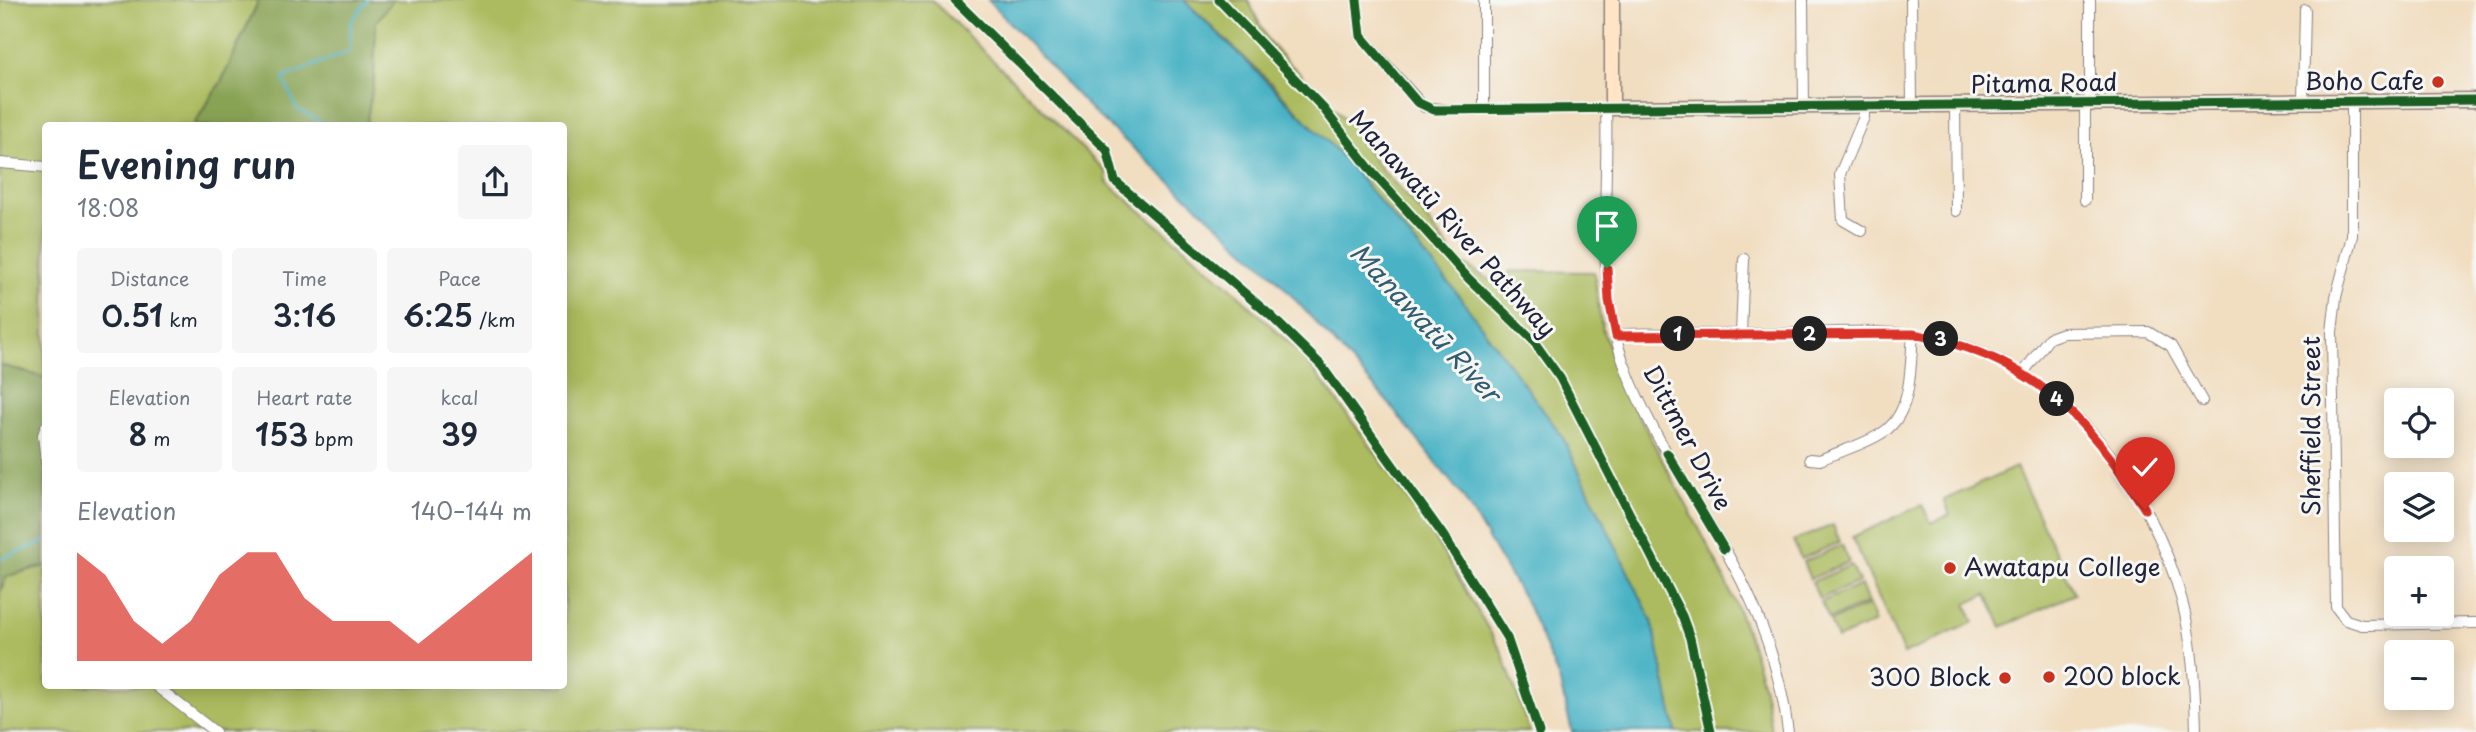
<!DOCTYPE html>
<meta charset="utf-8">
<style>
body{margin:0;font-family:"Playpen Sans",sans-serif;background:#f6f6f7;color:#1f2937;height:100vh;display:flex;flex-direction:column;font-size:26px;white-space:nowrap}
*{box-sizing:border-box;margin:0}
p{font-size:23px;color:#747a83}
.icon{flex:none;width:38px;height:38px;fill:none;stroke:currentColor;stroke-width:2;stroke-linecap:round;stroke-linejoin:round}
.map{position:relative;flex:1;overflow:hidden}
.sheet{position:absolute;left:42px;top:122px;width:525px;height:567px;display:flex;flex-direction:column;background:#fff;border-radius:7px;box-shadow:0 4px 18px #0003}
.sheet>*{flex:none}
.controls{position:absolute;left:2384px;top:388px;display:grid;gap:14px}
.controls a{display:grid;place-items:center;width:70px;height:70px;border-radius:7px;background:#fff;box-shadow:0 4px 18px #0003;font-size:35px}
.pin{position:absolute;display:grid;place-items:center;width:60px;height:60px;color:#fff;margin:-72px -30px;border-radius:50% 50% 50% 0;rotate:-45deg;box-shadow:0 0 7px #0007}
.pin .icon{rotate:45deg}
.km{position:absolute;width:35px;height:35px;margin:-18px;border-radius:50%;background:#222;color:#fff;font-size:19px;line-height:35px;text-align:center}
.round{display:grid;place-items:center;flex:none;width:74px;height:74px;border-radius:7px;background:#f6f6f7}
.overview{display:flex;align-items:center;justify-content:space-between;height:119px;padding:0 35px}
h1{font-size:38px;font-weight:600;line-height:52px}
.metrics{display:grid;grid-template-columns:repeat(3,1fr);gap:10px;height:119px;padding:7px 35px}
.metrics div{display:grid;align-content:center;border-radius:7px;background:#f6f6f7;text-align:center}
.metrics b{font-size:30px;font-weight:600}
.metrics small{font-size:19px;font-weight:400}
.metrics p{font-size:19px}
.chart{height:196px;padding:14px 35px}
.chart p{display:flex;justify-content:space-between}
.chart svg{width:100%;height:126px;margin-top:7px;fill:#d93025;opacity:.7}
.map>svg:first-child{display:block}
</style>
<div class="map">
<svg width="2476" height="732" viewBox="0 0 2476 732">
<rect width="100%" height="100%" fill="#f6f6f2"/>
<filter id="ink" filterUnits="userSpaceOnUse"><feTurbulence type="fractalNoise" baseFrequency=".0143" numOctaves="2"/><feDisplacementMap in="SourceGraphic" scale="14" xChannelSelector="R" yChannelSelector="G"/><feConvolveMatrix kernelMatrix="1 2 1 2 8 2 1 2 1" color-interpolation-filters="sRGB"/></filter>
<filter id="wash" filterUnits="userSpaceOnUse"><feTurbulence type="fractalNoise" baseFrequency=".00686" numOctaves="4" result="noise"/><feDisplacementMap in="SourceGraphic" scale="28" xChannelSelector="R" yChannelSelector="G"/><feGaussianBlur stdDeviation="1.57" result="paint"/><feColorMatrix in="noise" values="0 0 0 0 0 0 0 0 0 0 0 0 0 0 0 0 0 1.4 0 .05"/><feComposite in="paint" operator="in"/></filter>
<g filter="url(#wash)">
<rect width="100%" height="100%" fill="#f1ddbf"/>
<!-- green -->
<g fill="#acbb5e" stroke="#676e4c" stroke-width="2">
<polygon points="0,0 259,0 222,80 193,126 46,126 45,381 43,377 0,365"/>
<polygon points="393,0 932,0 1106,172 1107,182 1227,284 1304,357 1375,452 1440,547 1502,652 1530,732 0,732 0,592 7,576 45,566 46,686 564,686 564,126 366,126 376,22"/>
<path d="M1184,0h64l21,43 87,87 18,31 47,51 36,48 42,25 4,-1 7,-13 84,1c4,22 4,48 12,68 49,134 149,247 165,392h-95l-24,-111 -90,-185 -109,-148 -117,-136 -65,-69z"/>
<polygon points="2016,467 2075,594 2002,627 1987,594 1966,604 1974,622 1904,654 1852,537 1922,505 1931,523 1950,515 1944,500"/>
<polygon points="1833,525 1840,542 1801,559 1793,541"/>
<polygon points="1842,545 1849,562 1810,579 1803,562"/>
<polygon points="1851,565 1859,582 1819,599 1812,582"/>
<polygon points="1861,585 1868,603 1829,619 1821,602"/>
<polygon points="1869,605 1876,622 1837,639 1830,621"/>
</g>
<!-- forest -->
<g fill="#89a355" stroke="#566248" stroke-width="2">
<polygon points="259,0 393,0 376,22 374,79 366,126 193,126 222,80"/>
<polygon points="0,365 43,377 46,381 45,566 7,576 0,592"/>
</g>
<!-- water -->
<polygon fill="#48b2c5" stroke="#356a80" stroke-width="2" points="988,0 1184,0 1337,151 1453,288 1562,436 1652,621 1676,732 1572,732 1559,679 1527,604 1463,497 1385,399 1273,275 1090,109"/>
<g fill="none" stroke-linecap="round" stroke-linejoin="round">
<!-- stream -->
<g stroke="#48b2c5" stroke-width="2.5">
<polyline points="329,126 297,109 283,78 350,51 351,22 367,0"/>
<polyline points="0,559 46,541"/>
</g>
</g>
</g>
<g filter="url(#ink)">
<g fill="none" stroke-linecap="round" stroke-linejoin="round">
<defs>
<g id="street">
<polyline points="1357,0 1361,36 1424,107 1451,110 1612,108"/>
<polyline points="1803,0 1804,104"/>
<polyline points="1911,0 1912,104"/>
<polyline points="2303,100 2305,10"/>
<polyline points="2352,101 2352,236 2336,297 2332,332 2336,607 2346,620 2362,625 2476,623"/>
<polyline points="1955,104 1956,211"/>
<polyline points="1484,109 1484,0"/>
<path d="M1606,109c3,83 -11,172 17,252 25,71 70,132 106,196 30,53 52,114 59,175"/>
<polyline points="0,163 46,167"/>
<polyline points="2085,200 2085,110 2090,95 2090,0"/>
<polyline points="1862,231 1843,220 1840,174 1864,117 1864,104"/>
<polyline points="1741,334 1744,259"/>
<path d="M1616,336c16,-4 36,-2 53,-2 35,0 70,0 106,0 54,-1 115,-7 168,6 121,29 208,145 239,261 11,43 13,87 14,131"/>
<polyline points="2023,373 2049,338 2063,333 2148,332 2171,346 2202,401"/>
<polyline points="46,426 43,435 46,461"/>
<path d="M1810,459l10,1c20,-9 47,-16 65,-29 28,-20 25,-66 28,-97"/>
<polyline points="156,686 215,732"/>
</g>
<polyline id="secondary" points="1612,0 1612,108 2476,100"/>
</defs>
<!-- street casing -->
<use href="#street" stroke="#8a807d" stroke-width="12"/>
<!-- secondary casing -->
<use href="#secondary" stroke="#8a807d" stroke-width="17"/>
<!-- street -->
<use href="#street" stroke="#fff" stroke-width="10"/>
<!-- secondary -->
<use href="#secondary" stroke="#ffe4c6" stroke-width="14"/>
<defs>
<g id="cycleway">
<polyline points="955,0 1107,150 1115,181 1271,316 1321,365 1443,535 1507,638 1539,732"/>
<polyline points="1219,0 1323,108 1373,173 1469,279 1532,339 1560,378 1682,616 1690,638 1711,732"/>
<polyline points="1357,0 1361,36 1417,102 1434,110 2476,100"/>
<polyline points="1667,453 1724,549"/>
</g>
</defs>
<!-- cycleway casing -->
<use href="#cycleway" stroke="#f6f6f2" stroke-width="13"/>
<!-- cycleway -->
<use href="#cycleway" stroke="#1b5e20" stroke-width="9"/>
</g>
</g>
<g fill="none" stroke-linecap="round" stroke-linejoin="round" filter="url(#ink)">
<defs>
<path id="route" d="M1607,268l2,32 7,36 297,-2c114,20 172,79 232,175"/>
</defs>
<!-- route casing -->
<use href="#route" stroke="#fff" stroke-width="14"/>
<!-- route -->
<use href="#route" stroke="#d93025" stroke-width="9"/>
</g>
<!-- markers -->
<g fill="#c8321e" stroke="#f6f6f2" stroke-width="2.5">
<circle cx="2438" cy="82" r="7"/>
<circle cx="1950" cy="568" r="7"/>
<circle cx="2049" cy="677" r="7"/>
<circle cx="2005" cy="678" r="7"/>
</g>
<g text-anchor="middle" stroke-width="6" stroke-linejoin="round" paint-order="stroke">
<!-- poi labels -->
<g font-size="24" fill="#22223b" stroke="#f6f6f2" text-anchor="end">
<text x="2424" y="90">Boho Cafe</text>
<text x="1964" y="576" text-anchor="start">Awatapu College</text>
<text x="2063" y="685" text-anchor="start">200 block</text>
<text x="1991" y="686">300 Block</text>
</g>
<!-- street labels -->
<g font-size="24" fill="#22223b" stroke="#f6f6f2">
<text transform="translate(2044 84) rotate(-1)" y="8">Pitama Road</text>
<text transform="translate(1452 224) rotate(48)" y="8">Manawatū River Pathway</text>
<text transform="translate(2312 426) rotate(-90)" y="8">Sheffield Street</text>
<text transform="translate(1687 438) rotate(62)" y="8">Dittmer Drive</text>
</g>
<!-- water labels -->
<g font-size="26" font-style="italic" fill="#315c72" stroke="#f6f6f2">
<text transform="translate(1425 323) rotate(47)" y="9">Manawatū River</text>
</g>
</g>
</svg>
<div class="controls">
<a><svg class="icon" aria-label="locate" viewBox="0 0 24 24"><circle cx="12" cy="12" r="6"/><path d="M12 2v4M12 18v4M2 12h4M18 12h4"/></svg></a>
<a><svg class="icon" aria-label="layers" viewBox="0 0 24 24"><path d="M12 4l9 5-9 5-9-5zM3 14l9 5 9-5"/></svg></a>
<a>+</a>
<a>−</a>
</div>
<div class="pin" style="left:1607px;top:268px;background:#1e9e55"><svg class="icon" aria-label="arrive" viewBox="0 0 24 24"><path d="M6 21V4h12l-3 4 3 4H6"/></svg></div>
<div class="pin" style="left:2145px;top:509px;background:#d93025"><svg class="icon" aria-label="check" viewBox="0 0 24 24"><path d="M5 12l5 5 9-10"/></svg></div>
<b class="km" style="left:1678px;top:334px">1</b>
<b class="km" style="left:1810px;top:334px">2</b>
<b class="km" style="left:1941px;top:339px">3</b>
<b class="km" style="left:2057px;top:399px">4</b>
<section class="sheet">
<div class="overview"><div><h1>Evening run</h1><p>18:08</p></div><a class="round"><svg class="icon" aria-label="share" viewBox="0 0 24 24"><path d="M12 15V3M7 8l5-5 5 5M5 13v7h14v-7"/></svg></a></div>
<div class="metrics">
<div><p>Distance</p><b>0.51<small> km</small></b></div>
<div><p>Time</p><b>3:16</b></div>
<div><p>Pace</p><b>6:25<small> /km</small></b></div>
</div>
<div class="metrics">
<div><p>Elevation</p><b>8<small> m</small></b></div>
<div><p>Heart rate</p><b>153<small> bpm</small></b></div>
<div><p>kcal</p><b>39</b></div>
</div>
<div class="chart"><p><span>Elevation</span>140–144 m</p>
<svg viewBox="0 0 160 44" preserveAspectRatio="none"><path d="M0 44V6L10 14L20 30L30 38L40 30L50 14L60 6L70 6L80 22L90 30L100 30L110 30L120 38L130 30L140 22L150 14L160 6V44z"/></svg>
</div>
</section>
</div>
